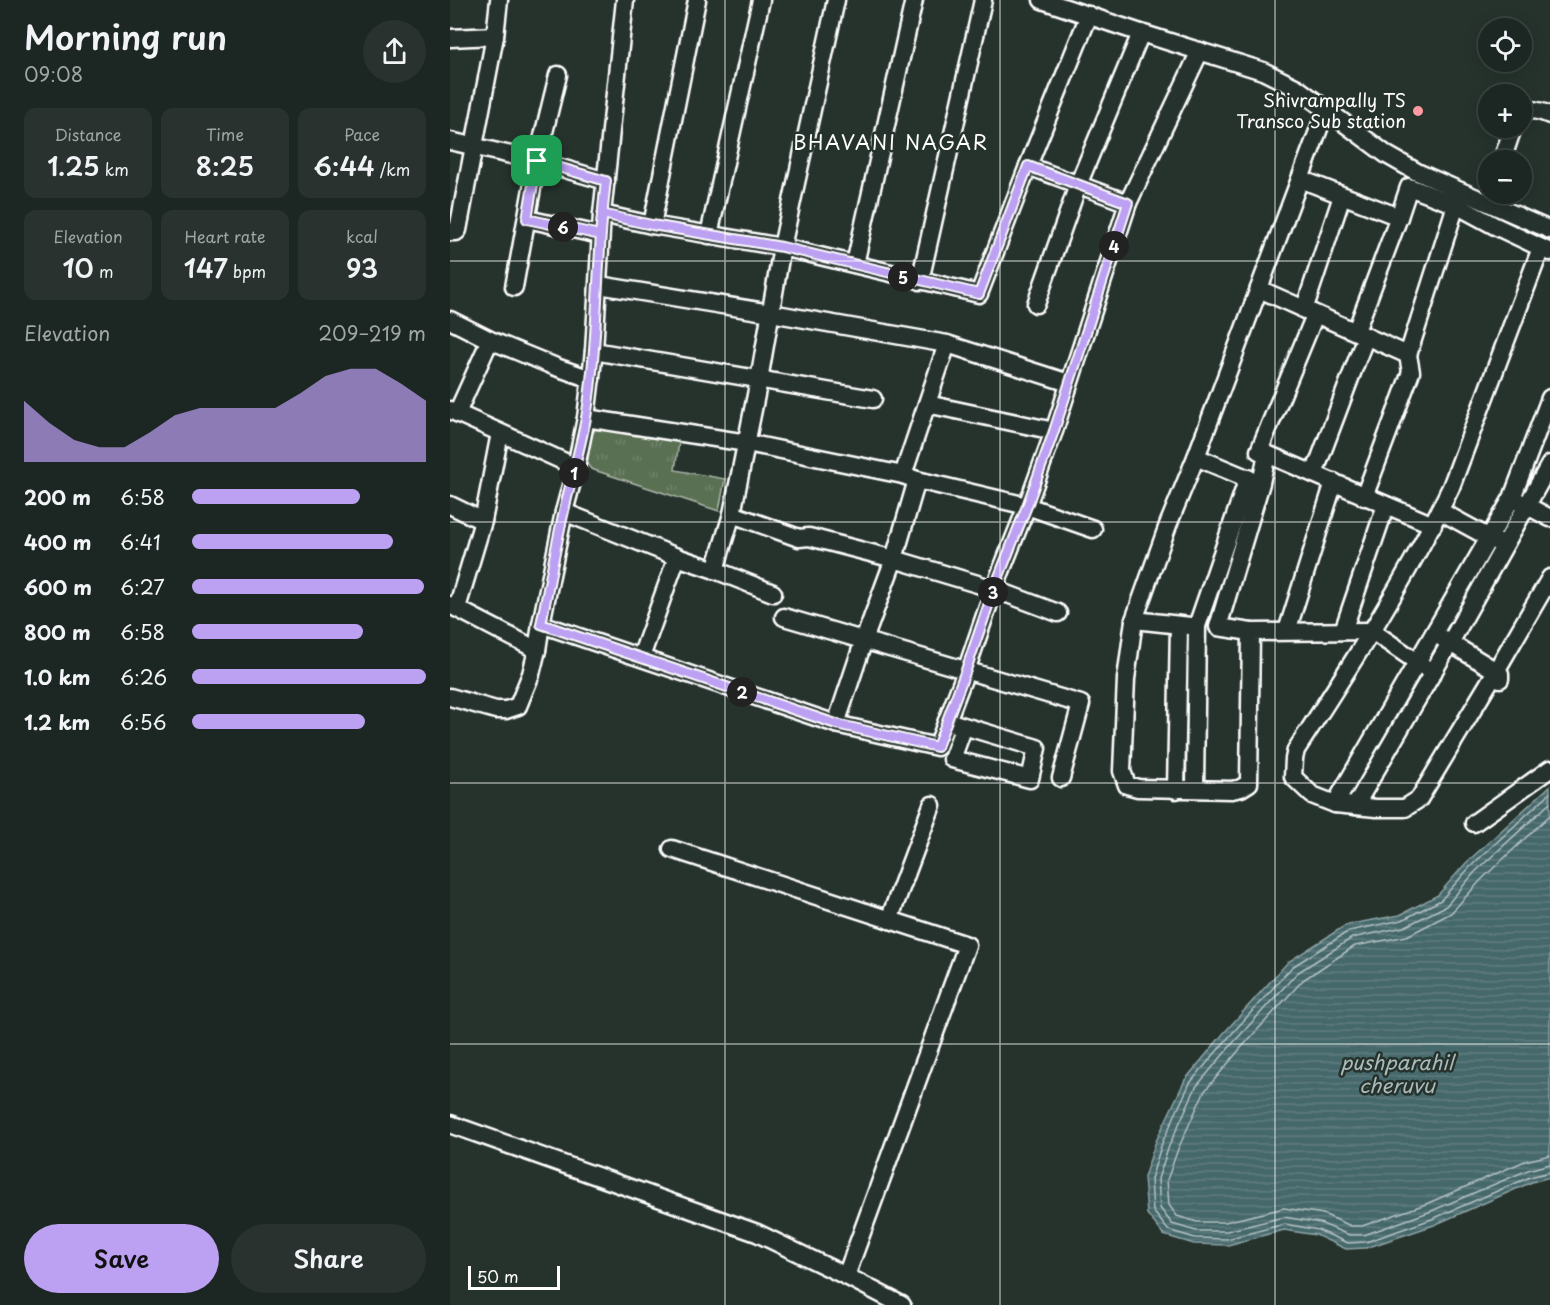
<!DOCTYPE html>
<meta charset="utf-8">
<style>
body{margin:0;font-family:"Playpen Sans",sans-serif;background:#29322f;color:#f1f3f6;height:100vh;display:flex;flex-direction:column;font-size:22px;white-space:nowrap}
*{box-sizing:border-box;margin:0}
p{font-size:20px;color:#a0a5a5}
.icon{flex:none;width:33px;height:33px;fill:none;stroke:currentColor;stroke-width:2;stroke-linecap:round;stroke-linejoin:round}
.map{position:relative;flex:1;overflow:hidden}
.details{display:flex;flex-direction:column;background:#1c2622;width:450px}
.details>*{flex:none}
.tools{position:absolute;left:1028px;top:18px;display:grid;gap:12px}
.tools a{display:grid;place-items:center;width:54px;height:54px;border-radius:50%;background:#1c2622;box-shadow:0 3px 15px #0003,0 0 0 2px #3a4340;font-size:30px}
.scale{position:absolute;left:18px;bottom:15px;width:92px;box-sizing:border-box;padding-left:6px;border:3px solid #fff;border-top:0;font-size:16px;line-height:21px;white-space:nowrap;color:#fff;-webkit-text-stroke:4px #26332d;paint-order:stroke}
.pin{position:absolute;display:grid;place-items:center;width:51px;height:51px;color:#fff;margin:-26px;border-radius:12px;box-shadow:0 3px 9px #0006}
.km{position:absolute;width:30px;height:30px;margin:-15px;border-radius:50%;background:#222;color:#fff;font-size:16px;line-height:30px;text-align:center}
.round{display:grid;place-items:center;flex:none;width:63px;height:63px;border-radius:32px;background:#29322f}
.head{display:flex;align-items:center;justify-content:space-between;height:102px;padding:0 24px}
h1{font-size:33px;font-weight:600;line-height:45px}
.metrics{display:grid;grid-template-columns:repeat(3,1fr);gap:9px;height:102px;padding:6px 24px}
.metrics div{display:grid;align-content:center;border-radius:12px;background:#29322f;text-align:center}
.metrics b{font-size:26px;font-weight:600}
.metrics small{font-size:16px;font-weight:400}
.metrics p{font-size:16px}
.chart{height:168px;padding:12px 24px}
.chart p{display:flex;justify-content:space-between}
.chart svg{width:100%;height:108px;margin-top:6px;fill:#bca0f2;opacity:.7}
.action{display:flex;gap:12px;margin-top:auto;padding:12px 24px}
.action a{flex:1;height:69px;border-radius:36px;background:#bca0f2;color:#111;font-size:24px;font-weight:600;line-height:69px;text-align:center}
.action a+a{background:#29322f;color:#f1f3f6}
ul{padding:0 24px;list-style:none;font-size:20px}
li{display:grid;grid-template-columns:96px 72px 1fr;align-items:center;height:45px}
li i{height:15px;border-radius:8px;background:#bca0f2}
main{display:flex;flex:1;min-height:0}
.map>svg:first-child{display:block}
</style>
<main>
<section class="details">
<div class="head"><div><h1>Morning run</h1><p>09:08</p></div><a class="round"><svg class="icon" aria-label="share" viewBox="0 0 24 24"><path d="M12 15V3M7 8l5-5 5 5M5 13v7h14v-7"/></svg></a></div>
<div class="metrics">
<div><p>Distance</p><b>1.25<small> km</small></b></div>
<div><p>Time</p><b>8:25</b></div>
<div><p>Pace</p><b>6:44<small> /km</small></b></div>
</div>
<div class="metrics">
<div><p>Elevation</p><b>10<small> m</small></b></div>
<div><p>Heart rate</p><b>147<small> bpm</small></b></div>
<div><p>kcal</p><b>93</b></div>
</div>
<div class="chart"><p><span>Elevation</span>209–219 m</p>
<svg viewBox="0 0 160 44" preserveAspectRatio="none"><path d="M0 44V19L10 28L20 35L30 38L40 38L50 32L60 25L70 22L80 22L90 22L100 22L110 16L120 9L130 6L140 6L150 12L160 19V44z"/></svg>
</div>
<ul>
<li><b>200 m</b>6:58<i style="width:72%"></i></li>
<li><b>400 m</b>6:41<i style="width:86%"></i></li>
<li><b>600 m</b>6:27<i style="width:99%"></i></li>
<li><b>800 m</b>6:58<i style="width:73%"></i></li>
<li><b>1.0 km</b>6:26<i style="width:100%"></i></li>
<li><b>1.2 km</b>6:56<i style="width:74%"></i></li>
</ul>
<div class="action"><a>Save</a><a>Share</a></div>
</section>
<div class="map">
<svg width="1100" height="1305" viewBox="0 0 1100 1305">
<defs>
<pattern id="grass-tufts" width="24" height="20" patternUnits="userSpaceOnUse" patternTransform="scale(1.5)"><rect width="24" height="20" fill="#5a6f53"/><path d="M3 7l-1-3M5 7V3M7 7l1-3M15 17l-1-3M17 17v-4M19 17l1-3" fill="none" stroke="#73856d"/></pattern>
<pattern id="water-rules" width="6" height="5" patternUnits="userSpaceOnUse" patternTransform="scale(1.5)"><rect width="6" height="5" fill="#45676b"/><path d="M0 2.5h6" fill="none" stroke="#617e81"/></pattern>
</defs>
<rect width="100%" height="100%" fill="#26332d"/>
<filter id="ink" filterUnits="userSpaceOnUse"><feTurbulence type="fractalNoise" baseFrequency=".0167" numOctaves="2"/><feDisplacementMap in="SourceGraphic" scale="12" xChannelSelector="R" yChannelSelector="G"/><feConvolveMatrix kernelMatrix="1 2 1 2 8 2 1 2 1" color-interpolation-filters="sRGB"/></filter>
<g filter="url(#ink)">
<!-- grass -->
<polygon fill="url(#grass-tufts)" stroke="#acb7a9" stroke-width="1.5" points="147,428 229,442 225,470 275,479 269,511 141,469 137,464 142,434"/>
<!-- water -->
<polygon fill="url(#water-rules)" stroke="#8fa4a6" stroke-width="1.5" points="1100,786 1100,1177 1082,1182 984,1225 916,1248 896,1249 866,1235 834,1230 778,1245 744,1244 714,1235 697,1214 694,1177 706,1141 735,1080 773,1034 838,962 896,925 950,915 988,895 1016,863"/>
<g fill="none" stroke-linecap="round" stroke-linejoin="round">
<!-- shore -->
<g stroke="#b5c2c4" stroke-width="1.5">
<polyline points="1100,793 1020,867 991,900 952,920 899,931 842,967 778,1038 740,1083 712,1143 701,1179 703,1211 718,1230 745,1238 777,1239 835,1224 868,1230 898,1243 916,1242 982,1219 1080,1177 1100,1172"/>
<polyline points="1100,803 1025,872 996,906 954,927 902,938 847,973 783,1043 746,1087 719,1146 708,1179 710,1208 722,1224 746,1231 777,1231 834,1217 870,1223 899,1235 914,1235 979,1212 1078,1170 1100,1164"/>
<polyline points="1100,815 1032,879 1001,913 957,936 905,946 853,980 790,1049 754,1092 728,1149 717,1180 719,1205 727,1216 747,1222 775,1222 834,1208 873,1214 901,1226 912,1226 976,1204 1075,1161 1100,1155"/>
</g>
<defs>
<g id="minor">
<polyline points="592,0 691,33 813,71 847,88 937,155 967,172 1100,230"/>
<polyline points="0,38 45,36"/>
<path d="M1071,112c10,-4 19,-1 29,3"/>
<polyline points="0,141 87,161 156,181"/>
<polyline points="1052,160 1063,128"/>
<polyline points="578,166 678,203"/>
<polyline points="850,179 876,110"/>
<polyline points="152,214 202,225 332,247 529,294 578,166 639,15"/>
<polyline points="77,219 150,235"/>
<polyline points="202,225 247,0"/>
<polyline points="0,232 6,232 8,230 45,36 49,0"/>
<polyline points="259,235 311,0"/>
<path d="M1091,248l-90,239c-44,92 -100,178 -155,263l-2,9 -1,18 19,18 23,9 41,4h29l14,-9 77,-128 54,-93"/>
<polyline points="405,264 464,0"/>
<polyline points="470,281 533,0"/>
<polyline points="149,285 321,313 497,344"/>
<polyline points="64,287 87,161 108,75"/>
<polyline points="809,289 958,355"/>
<polyline points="586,304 628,185 691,33"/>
<polyline points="854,310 892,196"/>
<polyline points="0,320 40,340 106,367 141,379"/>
<polyline points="906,331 949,217"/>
<polyline points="144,351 423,399"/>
<polyline points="477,404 604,431"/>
<polyline points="0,410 126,467"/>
<polyline points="7,413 40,340"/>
<polyline points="136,418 297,443 453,475 467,480 577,506 643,529"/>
<polyline points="817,454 809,451 865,315"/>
<polyline points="746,457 806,482"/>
<polyline points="864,474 916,336"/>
<polyline points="453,475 497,344 619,383"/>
<polyline points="914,497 961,372 958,355 1006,205"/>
<polyline points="1068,501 1100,518"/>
<polyline points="0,505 33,521"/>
<polyline points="990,511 1047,542"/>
<polyline points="114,512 227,557 265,570 323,593"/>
<polyline points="282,514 349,538 359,537 367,539 444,559 544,589 608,613"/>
<polyline points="265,570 282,514 309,380 332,247 386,0"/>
<polyline points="0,605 87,650"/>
<polyline points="7,608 33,521 50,433"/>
<polyline points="334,617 631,704 611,778"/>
<polyline points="684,620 740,626"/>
<polyline points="91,624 386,724 487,747 516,671 544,589 577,506 604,431 678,203 750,51"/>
<polyline points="837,631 884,482"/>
<polyline points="893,631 936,505"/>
<polyline points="801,632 768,627 811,483 817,454 983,525"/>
<polyline points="992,638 1046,671 1050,674 1050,679"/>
<polyline points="191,657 227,557"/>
<polyline points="983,673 922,631 801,632 799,783 791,788 782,790 688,788 677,785 672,771 676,679 684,620 718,525 746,457 850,179 949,217 959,187 1006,205 1045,226 1100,252"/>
<polyline points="0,697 46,710 56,710 68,706 81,674 87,650 91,624 114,512 126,467 136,418 144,351 152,214 175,0"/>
<polyline points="497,721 587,748 580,779 502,759 514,726"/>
<polyline points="386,724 414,640 444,559 467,480"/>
<polyline points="745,788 747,626 798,478"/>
<polyline points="726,790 729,625"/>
<polyline points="885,804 1062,498 1100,398"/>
<polyline points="905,806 1000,643 1100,464"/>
<polyline points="1024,823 1100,769"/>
<polyline points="222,849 517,945 396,1276"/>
<polyline points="439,920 482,805"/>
<polyline points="0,1124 307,1233 396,1276 452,1305"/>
</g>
</defs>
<!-- minor casing -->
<use href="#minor" stroke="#fff" stroke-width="21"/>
<!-- minor -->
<use href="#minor" stroke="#26332d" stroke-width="16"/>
</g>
</g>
<g fill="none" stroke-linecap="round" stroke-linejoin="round" filter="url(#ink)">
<defs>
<path id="route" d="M87,161l69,20c-10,78 -7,158 -20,237 -6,31 -15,62 -22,93 -9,38 -15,75 -23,113l295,100 101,23 29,-77 28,-81 33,-83 27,-75 74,-228 -100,-37 -49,128 -197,-47 -130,-22 -50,-11 -2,21 -73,-16 10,-58"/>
</defs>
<!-- route casing -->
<use href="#route" stroke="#fff" stroke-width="12"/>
<!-- route -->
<use href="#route" stroke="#bca0f2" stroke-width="8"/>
</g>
<!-- grid -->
<path fill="none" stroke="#fff" stroke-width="1.5" stroke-opacity="0.55" d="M275,0v1305M550,0v1305M825,0v1305M0,261h1100M0,522h1100M0,783h1100M0,1044h1100"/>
<!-- markers -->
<circle fill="#ff9aa2" stroke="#26332d" stroke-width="2" cx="968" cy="111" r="6"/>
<g text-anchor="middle" stroke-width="5" stroke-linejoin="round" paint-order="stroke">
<!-- poi labels -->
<g font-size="18" fill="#fff" stroke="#26332d" text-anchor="end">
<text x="956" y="107">Shivrampally TS<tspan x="956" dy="21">Transco Sub station</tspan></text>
</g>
<!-- neighbourhood labels -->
<g font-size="20" letter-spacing="1.5" fill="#fff" stroke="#26332d">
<text x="441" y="150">BHAVANI NAGAR</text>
</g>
<!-- water labels -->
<g font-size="20" font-style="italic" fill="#abbbbc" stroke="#26332d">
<text x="947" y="1070">pushparahil<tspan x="947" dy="23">cheruvu</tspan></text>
</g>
</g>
</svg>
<div class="tools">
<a><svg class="icon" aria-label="locate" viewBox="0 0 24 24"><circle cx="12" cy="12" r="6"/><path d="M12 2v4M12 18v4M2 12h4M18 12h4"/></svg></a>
<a>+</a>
<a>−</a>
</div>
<div class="scale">50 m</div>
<div class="pin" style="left:87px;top:161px;background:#1e9e55"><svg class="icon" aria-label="arrive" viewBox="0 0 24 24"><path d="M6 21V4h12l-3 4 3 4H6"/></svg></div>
<b class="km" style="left:124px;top:473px">1</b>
<b class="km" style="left:292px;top:692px">2</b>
<b class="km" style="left:543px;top:592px">3</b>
<b class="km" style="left:664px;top:246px">4</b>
<b class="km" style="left:453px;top:277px">5</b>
<b class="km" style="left:113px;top:227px">6</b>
</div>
</main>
